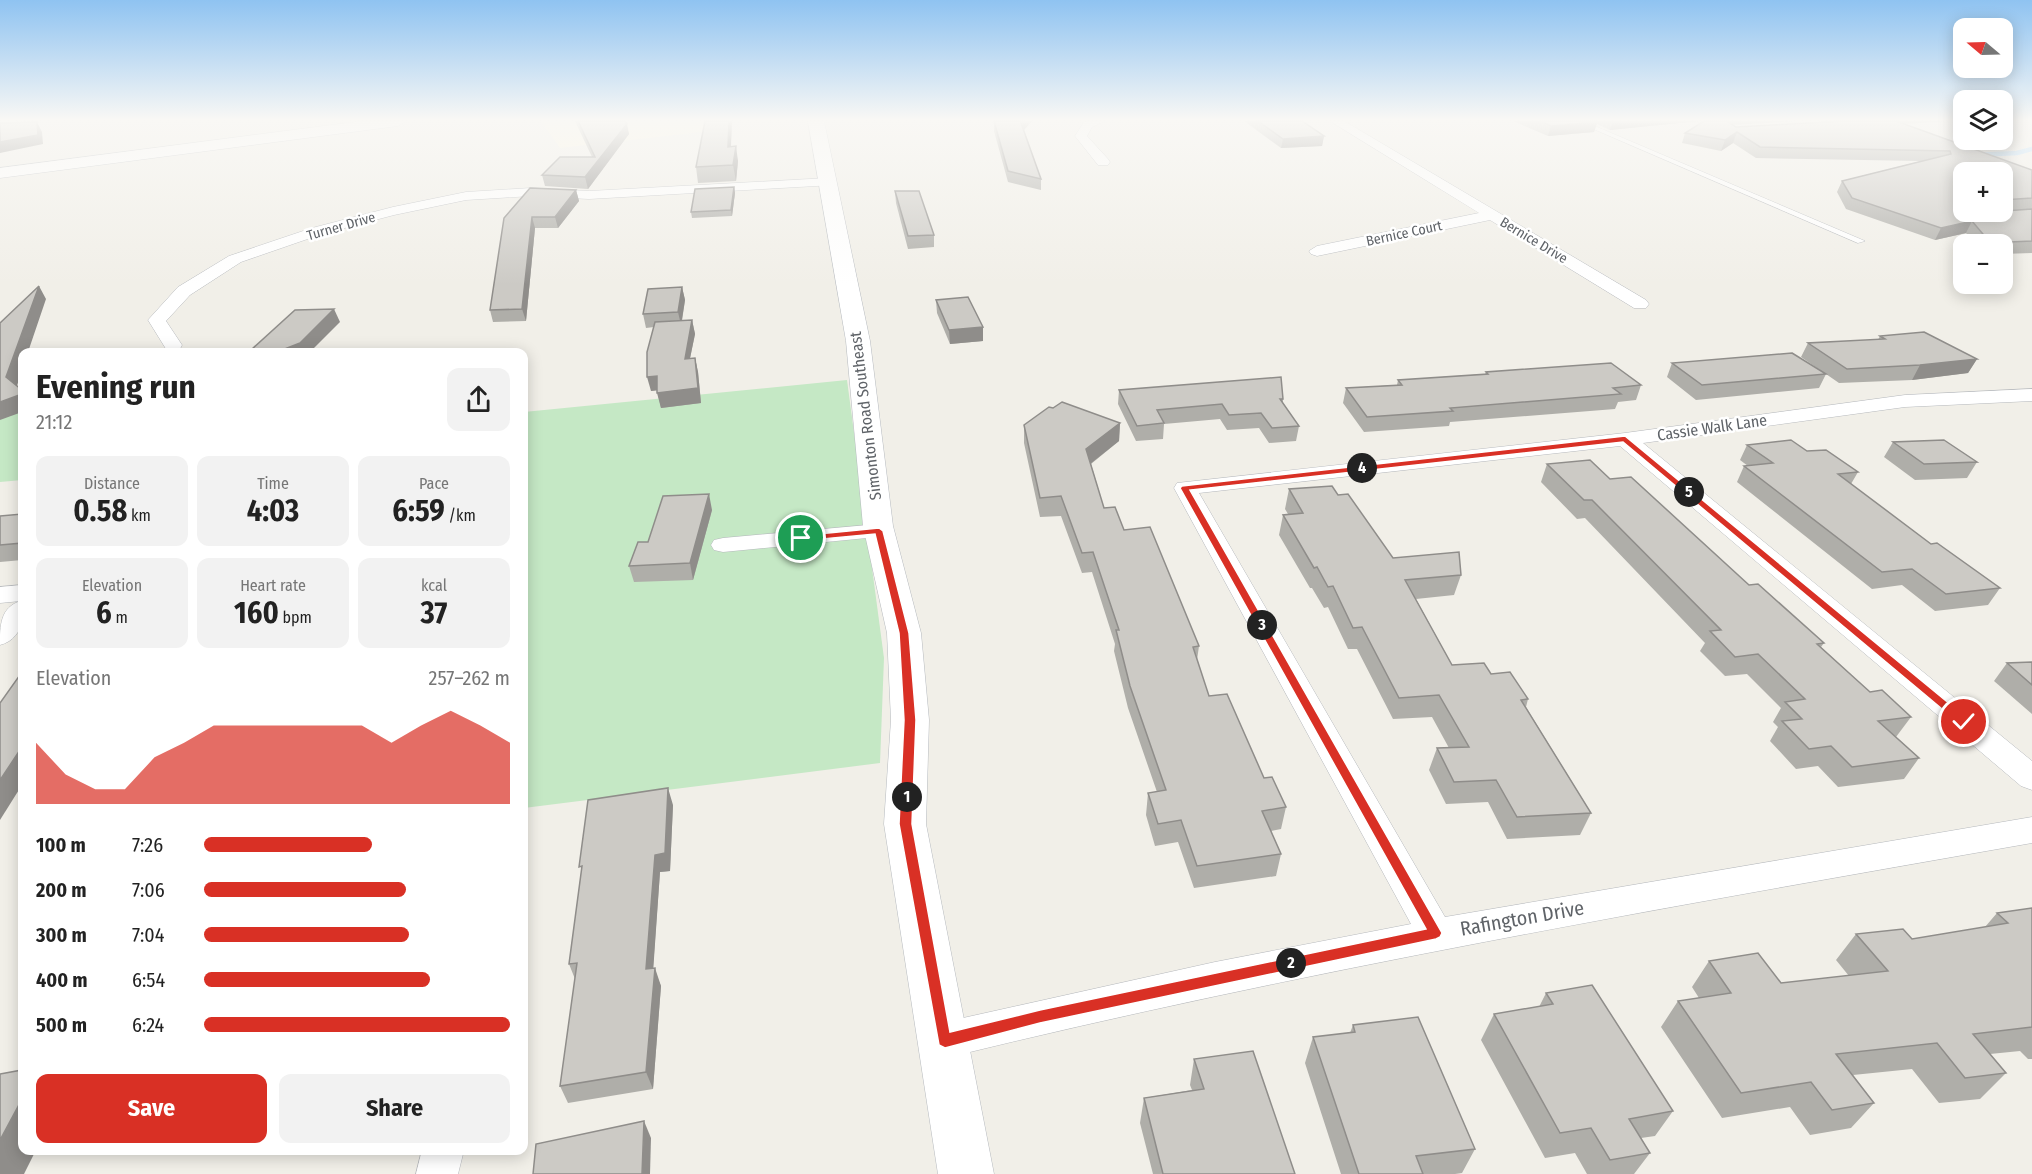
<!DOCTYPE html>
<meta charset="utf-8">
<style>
body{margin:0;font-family:"Fira Sans Condensed",sans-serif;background:#f2f2f2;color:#222;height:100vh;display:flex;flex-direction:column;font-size:22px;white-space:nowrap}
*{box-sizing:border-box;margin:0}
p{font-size:20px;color:#767676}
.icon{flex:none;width:33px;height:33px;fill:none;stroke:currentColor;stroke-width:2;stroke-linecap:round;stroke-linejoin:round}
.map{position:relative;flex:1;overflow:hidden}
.drawer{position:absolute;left:18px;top:348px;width:510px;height:807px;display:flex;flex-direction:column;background:#fff;border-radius:12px;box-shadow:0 3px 15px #0003}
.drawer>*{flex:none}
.needle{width:39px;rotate:289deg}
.tools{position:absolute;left:1953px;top:18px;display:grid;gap:12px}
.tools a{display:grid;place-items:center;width:60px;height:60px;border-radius:12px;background:#fff;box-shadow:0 3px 15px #0003;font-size:30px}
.pin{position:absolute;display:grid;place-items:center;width:51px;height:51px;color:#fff;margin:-26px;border:3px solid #fff;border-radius:50%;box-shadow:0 2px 6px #0007}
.km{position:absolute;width:30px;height:30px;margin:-15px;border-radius:50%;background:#222;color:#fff;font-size:16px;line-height:30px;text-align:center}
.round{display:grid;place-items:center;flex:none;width:63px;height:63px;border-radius:12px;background:#f2f2f2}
.summary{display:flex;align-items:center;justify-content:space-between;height:102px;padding:0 18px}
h1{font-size:33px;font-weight:700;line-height:45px}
.figures{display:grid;grid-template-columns:repeat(3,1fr);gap:9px;height:102px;padding:6px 18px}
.figures div{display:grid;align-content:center;border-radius:12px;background:#f2f2f2;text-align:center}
.figures b{font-size:30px;font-weight:700}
.figures small{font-size:16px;font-weight:400}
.figures p{font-size:16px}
.chart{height:168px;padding:12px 18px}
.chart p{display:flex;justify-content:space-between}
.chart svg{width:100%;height:108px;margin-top:6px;fill:#d93025;opacity:.7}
.button{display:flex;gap:12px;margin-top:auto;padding:12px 18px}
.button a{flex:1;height:69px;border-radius:12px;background:#d93025;color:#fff;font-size:24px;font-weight:700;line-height:69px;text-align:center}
.button a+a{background:#f2f2f2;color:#222}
ul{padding:0 18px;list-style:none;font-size:20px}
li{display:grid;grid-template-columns:96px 72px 1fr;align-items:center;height:45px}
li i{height:15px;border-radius:8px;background:#d93025}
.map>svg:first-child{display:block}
</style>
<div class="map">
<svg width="2032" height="1174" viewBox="0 0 2032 1174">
<rect width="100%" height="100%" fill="#f1efe8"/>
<!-- commercial -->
<polygon fill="#fef7e0" points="541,121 703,121 710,131 560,148"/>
<!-- green -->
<g fill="#c5e8c5">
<polygon points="847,380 884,658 880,763 524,808 524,412"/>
<polygon points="0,387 22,390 22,480 0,482"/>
</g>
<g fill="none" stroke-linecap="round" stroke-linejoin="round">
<!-- stream -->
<polyline stroke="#aadaff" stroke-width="4.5" points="1977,155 2017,153 2032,149"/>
<defs>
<polygon id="lane" points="1575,121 1583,121 1865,241 1858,243"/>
<g id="street">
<polygon points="1088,121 1105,121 1092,127 1087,136 1108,159 1110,162 1108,165 1098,165 1075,136 1084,122"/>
<polygon points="1330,121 1344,121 1646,300 1649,304 1646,308 1634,308 1490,220 1317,256 1311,254 1309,251 1317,246 1479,213"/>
<polygon points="829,178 834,179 836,182 834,185 589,199 531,196 466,200 394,215 322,234 241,262 190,295 166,321 182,345 180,349 166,349 148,320 178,287 229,256 312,228 393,207 466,192 531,188 589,191"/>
<path d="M2032,389v12l-127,6 -262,36 389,318v29l-11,-4 -401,-340 -421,47 246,424 587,-100v26c-364,64 -728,127 -1087,215l-14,-5 -5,-13 5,-13 14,-5 270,-60 196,-38 -237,-436 3,-5 448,-50 280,-38z"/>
<polygon points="879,524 887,526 891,531 887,536 723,552 714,550 711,545 714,540 723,538"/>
<path d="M22,585c3,22 5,53 -22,60 0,-19 0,-38 21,-44l-21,2v-16z"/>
<polygon points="422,1150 464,1150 458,1174 416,1174"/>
</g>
<g id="secondary">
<polygon points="363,121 406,121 398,126 0,178 0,168"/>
<polygon points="808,121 824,121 870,341 893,526 921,633 929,720 926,824 994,1174 938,1174 884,824 891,720 887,633 863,526 846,341"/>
</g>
</defs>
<!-- lane casing -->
<use href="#lane" stroke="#b5b8bc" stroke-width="1"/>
<!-- street casing -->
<use href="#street" stroke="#b5b8bc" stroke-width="1"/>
<!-- secondary casing -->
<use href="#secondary" stroke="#b6babf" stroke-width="1"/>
<!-- lane -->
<use href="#lane" fill="#fff" fill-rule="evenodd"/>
<!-- street -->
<use href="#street" fill="#fff" fill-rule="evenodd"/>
<!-- secondary -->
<use href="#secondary" fill="#fff" fill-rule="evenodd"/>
</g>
<!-- wall -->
<g fill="#afaea9">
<polygon points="575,121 625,121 629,134 588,189 545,186 542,175 592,157"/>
<polygon points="732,121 731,147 738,161 736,181 698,183 696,167"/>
<polygon points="994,121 1032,121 1024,130 1041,179 1041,190 1008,182 994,131"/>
<polygon points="1244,121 1302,121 1324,136 1322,146 1281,148"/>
<polygon points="1513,121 1699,121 1610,130 1597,124 1594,132 1548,136"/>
<polygon points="1704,121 1799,121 1733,125 1736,127 1843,121 1952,121 1904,124 2032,170 2032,209 2002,211 2002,172 1964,212 1990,212 1976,212 1977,213 2032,209 2032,253 2002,254 2002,244 1975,244 1966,233 1935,240 1846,209 1837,192 1842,181 1921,161 1756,158 1733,143 1721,151 1682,143 1685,133"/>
<polygon points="734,187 735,193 732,216 692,218 691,212"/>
<polygon points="576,190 579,201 558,228 535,228 526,321 493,322 490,310 504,218"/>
<polygon points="895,191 934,235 934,247 908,249 896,203"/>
<polygon points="682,287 685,300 682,321 692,320 695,334 690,358 695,358 698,372 701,403 661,408 657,390 651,391 654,327 646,328 643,314"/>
<polygon points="936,300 983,341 950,344 937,313"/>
<polygon points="1880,336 1977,359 1968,373 1912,380 1839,383 1826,374 1819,388 1696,400 1667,377 1672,363 1820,370 1801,357 1808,343 1878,340"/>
<polygon points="1486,372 1641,385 1636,400 1618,402 1615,409 1450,422 1449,426 1364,432 1343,403 1346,388 1397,385 1398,380 1485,374"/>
<polygon points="1119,390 1283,399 1283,403 1299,426 1296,441 1269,443 1259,428 1227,430 1220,419 1164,424 1163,439 1136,441 1118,404"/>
<polygon points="1120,423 1119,441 1091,464 1104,508 1124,530 1199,646 1197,660 1209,696 1264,778 1286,807 1281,829 1271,831 1281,854 1276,876 1194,888 1178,842 1155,846 1146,815 1148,793 1157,792 1128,708 1114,651 1115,644 1092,572 1082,573 1061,516 1040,517 1024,443 1024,425"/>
<polygon points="1893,442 1977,462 1967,478 1915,480 1884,457"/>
<polygon points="1747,445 1807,451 1858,472 1851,484 1931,544 2000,588 1988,605 1935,611 1902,585 1872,589 1737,482 1744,466 1748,466 1740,460"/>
<polygon points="1547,464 1610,479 1824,643 1821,647 1870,692 1911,717 1896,737 1919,758 1904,779 1838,787 1818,766 1796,769 1770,741 1778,727 1773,722 1781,708 1747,674 1725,676 1700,651 1705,643 1585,518 1577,519 1541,482"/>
<polygon points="1289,489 1338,495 1393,558 1461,575 1454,595 1416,599 1452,665 1491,674 1528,699 1526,707 1591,813 1580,835 1507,839 1488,802 1446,804 1429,770 1437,748 1449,748 1432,717 1393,719 1357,649 1348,649 1328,607 1324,608 1312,588 1310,588 1279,535 1283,515 1288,514 1285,509"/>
<polygon points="712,510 693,580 634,582 629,566 648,542"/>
<polygon points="22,514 22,560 0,562 0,516"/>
<polygon points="2032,662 2032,714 1994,681 2007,663"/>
<polygon points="673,805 670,871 660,872 653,968 661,986 653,1089 568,1103 560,1086 575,979 569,964 581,873"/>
<polygon points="2032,908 2032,1059 2028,1059 2020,1051 1990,1054 2006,1073 1980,1099 1939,1103 1912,1069 1853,1075 1874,1103 1851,1128 1810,1135 1790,1107 1722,1118 1661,1027 1678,1001 1699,998 1692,987 1709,961 1781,983 1849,976 1836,960 1856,934 1912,939 1985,927 1997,913"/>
<polygon points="1546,993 1673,1111 1655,1136 1641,1138 1650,1153 1634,1174 1587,1174 1575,1153 1545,1158 1481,1040 1494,1014 1539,1007"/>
<polygon points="1353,1025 1475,1149 1462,1173 1455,1174 1341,1174 1305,1063 1313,1037 1350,1033"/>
<polygon points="1194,1059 1295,1174 1153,1174 1140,1123 1144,1098 1192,1090 1190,1085"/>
</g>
<!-- shaded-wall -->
<g fill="#8f8d8a">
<polygon points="729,121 732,121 730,161 728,147"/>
<polygon points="1024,121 1032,121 1021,133 1021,123"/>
<polygon points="1613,121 1699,121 1610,130"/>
<polygon points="37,122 42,132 43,144 0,153 0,142"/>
<polygon points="1597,122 1594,132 1548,136 1551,126"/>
<polygon points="627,124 629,134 588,189 585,177"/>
<polygon points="1737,132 1733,143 1721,151 1725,140"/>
<polygon points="1324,136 1322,146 1281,148 1283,139"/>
<polygon points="736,146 738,161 736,181 733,165"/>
<polygon points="734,187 735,193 732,216 731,210"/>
<polygon points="576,190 579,201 558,228 555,217"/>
<polygon points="532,217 535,228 526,321 522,309"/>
<polygon points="1972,221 1966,233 1935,240 1941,228"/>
<polygon points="39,286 46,299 28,352 22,352 22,370 15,392 6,377"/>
<polygon points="682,287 685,300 681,325 678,312"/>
<polygon points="334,309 340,322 310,352 277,352"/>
<polygon points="692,320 695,334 687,373 685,359"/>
<polygon points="983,327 983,341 950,344 949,330"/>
<polygon points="695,358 698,372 701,403 661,408 657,393"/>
<polygon points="1977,359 1968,373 1912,380 1920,365"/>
<polygon points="657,376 660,390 651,391 647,377"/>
<polygon points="22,394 22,412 0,420 0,402"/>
<polygon points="1120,423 1119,441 1085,468 1086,449"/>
<polygon points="709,494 712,510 693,580 690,563"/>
<polygon points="22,747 22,785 0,820 0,780"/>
<polygon points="668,788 673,805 670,871 660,872 652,987 646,969 655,855"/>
<polygon points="655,968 661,986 653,1089 646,1072"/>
<polygon points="22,1099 22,1150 36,1150 24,1174 0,1174 0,1140"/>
<polygon points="644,1121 651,1138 650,1174 642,1174"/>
</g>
<!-- building -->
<g fill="#cccac5" stroke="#8f8d8a" stroke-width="1.5">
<polygon points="578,121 625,121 627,124 585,177 542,175 560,157 595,157"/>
<polygon points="705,121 729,121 728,147 736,146 733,165 696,167"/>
<polygon points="994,121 1024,121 1021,123 1041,179 1008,171"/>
<polygon points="1258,121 1302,121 1324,136 1283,139"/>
<polygon points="1539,121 1596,121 1597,122 1551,126"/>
<polygon points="1704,121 1728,121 1728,122 1736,127 1843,121 1896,121 2032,170 2032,198 2002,200 2002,172 1964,172 1964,212 1975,212 1977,213 2032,209 2032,241 2009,242 1988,240 1972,221 1941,228 1852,198 1842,181 1951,154 1950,151 1760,147 1737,132 1725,140 1685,133"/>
<polygon points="37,122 38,135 0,142 0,123"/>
<polygon points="734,187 731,210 691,212 695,189"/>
<polygon points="530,188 576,190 555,217 532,217 522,309 490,310 504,218"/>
<polygon points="895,191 919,191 934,235 908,236"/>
<polygon points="39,286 6,377 22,390 22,394 0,402 0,323"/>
<polygon points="682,287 678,312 643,314 648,289"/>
<polygon points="968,297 983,327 949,330 936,300"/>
<polygon points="334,309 300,343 277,352 243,352 252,349 295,310"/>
<polygon points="692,320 685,359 695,358 698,388 657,393 657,376 647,377 647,352 655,322"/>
<polygon points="1924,332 1977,359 1920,365 1847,369 1808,343 1885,339 1880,336"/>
<polygon points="1792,353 1826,374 1702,385 1672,363"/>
<polygon points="1611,363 1641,385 1613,388 1621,394 1450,408 1453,411 1367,417 1346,388 1402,385 1398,380 1488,374 1486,372"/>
<polygon points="1281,377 1283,399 1280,399 1299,426 1272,428 1261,413 1229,415 1222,404 1157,410 1164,423 1137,426 1119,390"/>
<polygon points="1062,402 1120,423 1086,449 1104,508 1115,507 1124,530 1150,527 1199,646 1193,647 1209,696 1227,694 1264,778 1272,777 1286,807 1262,811 1281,854 1197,866 1181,820 1158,824 1148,793 1166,790 1130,686 1116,630 1119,630 1093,552 1082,553 1061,496 1040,498 1024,425 1049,407 1053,408"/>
<polygon points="1791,440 1807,451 1826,450 1858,472 1838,474 1931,544 1937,543 2000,588 1946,594 1912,569 1882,572 1744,466 1773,463 1747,445"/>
<polygon points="1944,440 1977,462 1924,464 1893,442"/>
<polygon points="1590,460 1610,479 1631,477 1749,585 1758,584 1824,643 1817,644 1870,692 1882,690 1911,717 1878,721 1919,758 1852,767 1831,746 1809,749 1782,721 1802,719 1785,702 1805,699 1758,654 1735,657 1710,631 1721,630 1592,500 1584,500 1547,464"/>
<polygon points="1332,486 1338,495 1348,494 1393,558 1459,552 1461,575 1405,580 1452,665 1484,663 1491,674 1510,672 1528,699 1521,700 1591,813 1517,817 1496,780 1454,782 1437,748 1469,747 1439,695 1399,698 1362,627 1353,628 1333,586 1328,587 1317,567 1314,568 1283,515 1303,513 1289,489"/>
<polygon points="709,494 690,563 629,566 638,542 648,542 663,496"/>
<polygon points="22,514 22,543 0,545 0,516"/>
<polygon points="2032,662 2032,685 2007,663"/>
<polygon points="22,672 22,747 0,780 0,703"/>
<polygon points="668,788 665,853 655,855 646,969 655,968 646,1072 560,1086 577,963 569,964 582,866 579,867 588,800"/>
<polygon points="2032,908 2032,1027 1973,1034 2006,1073 1965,1078 1937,1043 1836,1054 1874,1103 1832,1110 1811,1082 1741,1093 1678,1001 1731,993 1709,961 1758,953 1781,983 1888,971 1856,934 1903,929 1912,939 2008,923 1997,913"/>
<polygon points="1592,985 1673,1111 1629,1119 1650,1153 1610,1160 1591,1128 1560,1133 1494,1014 1553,1004 1546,993"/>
<polygon points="1418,1017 1475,1149 1416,1156 1423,1174 1359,1174 1313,1037 1355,1032 1353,1025"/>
<polygon points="1253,1051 1295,1174 1163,1174 1144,1098 1204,1089 1194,1059"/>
<polygon points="22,1070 22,1099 0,1140 0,1074"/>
<polygon points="644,1121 642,1174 533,1174 536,1144"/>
</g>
<!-- sky -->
<linearGradient id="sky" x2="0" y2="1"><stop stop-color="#8fc3f1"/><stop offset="0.42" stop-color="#f9f8f5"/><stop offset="1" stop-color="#f9f8f5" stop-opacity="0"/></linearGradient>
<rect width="2032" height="285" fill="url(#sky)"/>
<!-- route -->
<polygon fill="#d93025" stroke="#fff" stroke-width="1.5" points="1625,436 1968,719 1968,724 1960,724 1623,442 1190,490 1442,933 1440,937 1436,939 1040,1023 945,1048 939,1045 899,824 904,720 899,633 875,534 801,541 798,540 798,536 879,528 883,531 909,633 916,720 912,824 950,1032 1040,1010 1426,929 1180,488 1182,486"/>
<g text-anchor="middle" stroke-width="5" stroke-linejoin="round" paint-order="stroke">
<!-- far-street labels -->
<g font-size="14" fill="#5f6368" stroke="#fff">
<text transform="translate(341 226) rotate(-16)" y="5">Turner Drive</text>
<text transform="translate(1404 233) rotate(-12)" y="5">Bernice Court</text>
<text transform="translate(1534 240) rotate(31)" y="5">Bernice Drive</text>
</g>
<!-- street labels -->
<g font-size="16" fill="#5f6368" stroke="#fff">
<text transform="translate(865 416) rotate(-97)" y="6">Simonton Road Southeast</text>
<text transform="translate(1712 427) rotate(-8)" y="6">Cassie Walk Lane</text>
</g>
<!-- near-street labels -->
<g font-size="20" fill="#5f6368" stroke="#fff">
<text transform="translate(1522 918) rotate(-10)" y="7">Rafington Drive</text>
</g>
</g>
</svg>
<div class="tools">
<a><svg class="needle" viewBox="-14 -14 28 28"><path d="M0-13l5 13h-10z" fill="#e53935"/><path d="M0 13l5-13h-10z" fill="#767676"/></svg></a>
<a><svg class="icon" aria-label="layers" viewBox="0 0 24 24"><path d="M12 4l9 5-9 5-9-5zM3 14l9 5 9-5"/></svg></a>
<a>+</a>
<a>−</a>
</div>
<div class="pin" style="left:801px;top:538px;background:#1e9e55"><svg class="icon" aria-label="arrive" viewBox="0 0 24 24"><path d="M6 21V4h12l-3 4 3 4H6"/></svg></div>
<div class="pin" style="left:1964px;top:722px;background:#d93025"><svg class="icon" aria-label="check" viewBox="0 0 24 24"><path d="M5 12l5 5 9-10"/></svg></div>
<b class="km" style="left:907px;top:797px">1</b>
<b class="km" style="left:1291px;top:963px">2</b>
<b class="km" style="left:1262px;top:625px">3</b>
<b class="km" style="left:1362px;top:468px">4</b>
<b class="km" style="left:1689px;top:492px">5</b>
<section class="drawer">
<div class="summary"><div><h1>Evening run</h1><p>21:12</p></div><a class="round"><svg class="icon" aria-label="share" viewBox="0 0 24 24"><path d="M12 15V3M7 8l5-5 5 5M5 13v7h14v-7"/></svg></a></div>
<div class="figures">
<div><p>Distance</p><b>0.58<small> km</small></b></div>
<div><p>Time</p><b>4:03</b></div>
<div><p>Pace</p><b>6:59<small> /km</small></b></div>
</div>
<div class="figures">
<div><p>Elevation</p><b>6<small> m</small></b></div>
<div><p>Heart rate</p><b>160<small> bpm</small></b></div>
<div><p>kcal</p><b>37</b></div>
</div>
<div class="chart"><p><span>Elevation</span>257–262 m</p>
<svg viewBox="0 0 160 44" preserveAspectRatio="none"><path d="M0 44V19L10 32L20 38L30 38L40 25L50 19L60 12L70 12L80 12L90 12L100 12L110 12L120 19L130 12L140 6L150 12L160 19V44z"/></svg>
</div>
<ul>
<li><b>100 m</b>7:26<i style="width:55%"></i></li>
<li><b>200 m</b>7:06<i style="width:66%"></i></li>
<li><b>300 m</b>7:04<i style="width:67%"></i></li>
<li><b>400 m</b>6:54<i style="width:74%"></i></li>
<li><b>500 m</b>6:24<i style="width:100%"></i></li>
</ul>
<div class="button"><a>Save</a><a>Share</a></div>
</section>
</div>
